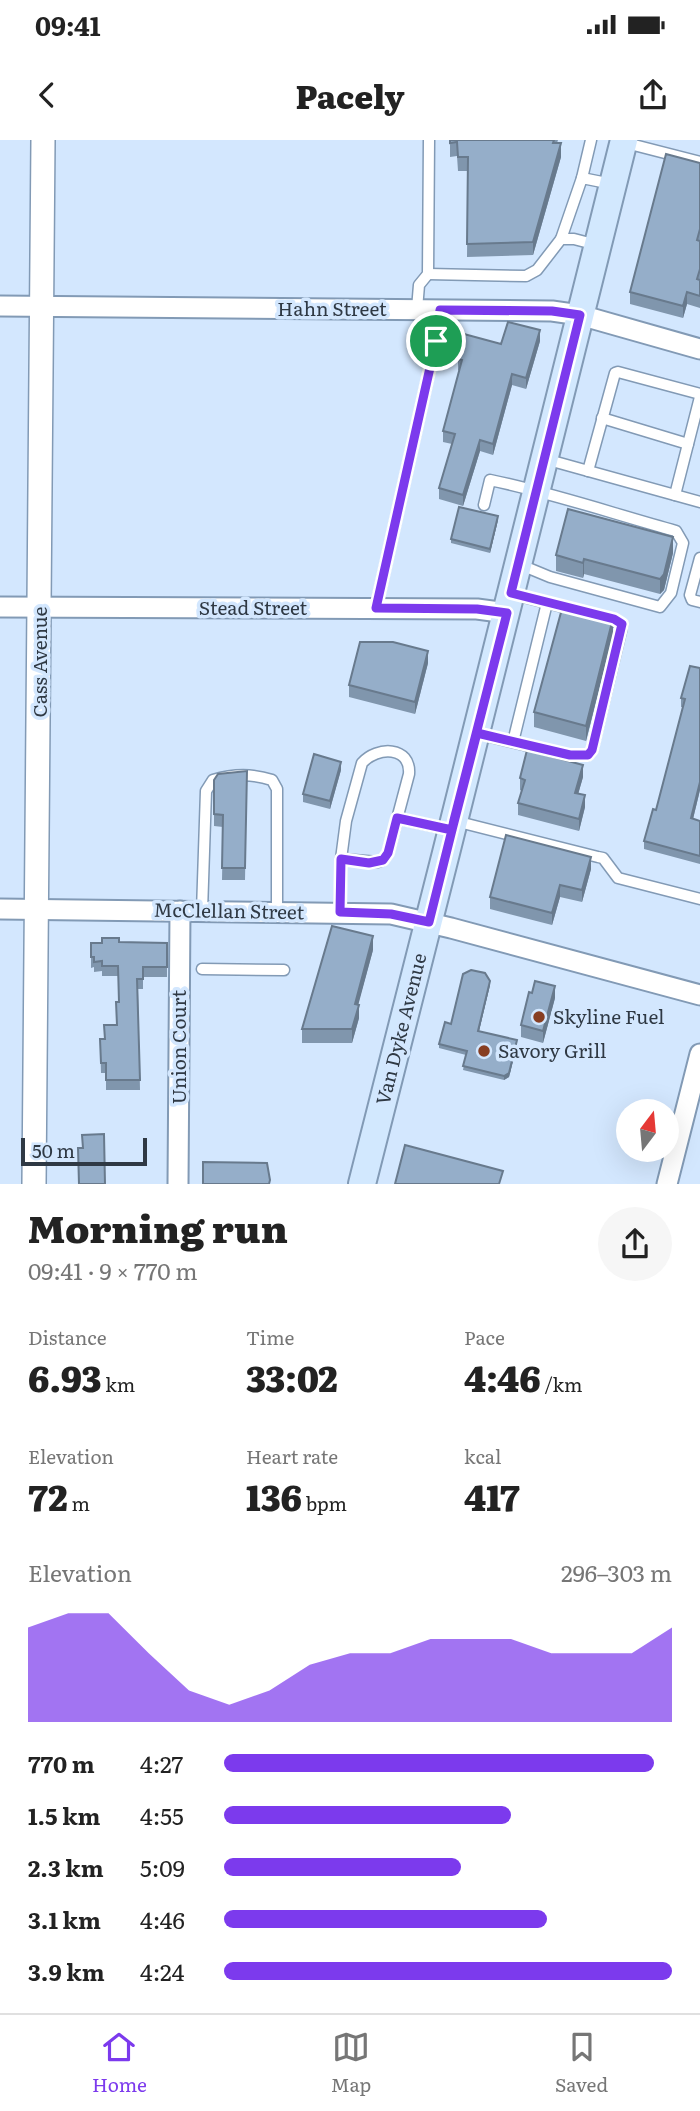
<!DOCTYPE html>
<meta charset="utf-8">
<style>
body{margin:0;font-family:Literata,serif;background:#f6f6f6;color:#222;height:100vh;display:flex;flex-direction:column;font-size:26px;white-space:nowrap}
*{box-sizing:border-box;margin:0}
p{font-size:23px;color:#767676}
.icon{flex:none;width:38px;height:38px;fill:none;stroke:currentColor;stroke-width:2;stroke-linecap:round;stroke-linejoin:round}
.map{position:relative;height:1044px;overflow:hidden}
.panel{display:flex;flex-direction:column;background:#fff;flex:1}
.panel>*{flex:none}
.needle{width:46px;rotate:16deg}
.fabs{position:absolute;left:616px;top:959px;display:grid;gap:14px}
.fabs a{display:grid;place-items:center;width:63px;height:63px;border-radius:50%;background:#fff;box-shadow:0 7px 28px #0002;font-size:35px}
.scale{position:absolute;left:21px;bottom:18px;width:126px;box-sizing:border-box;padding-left:7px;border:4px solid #2f3944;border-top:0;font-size:19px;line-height:24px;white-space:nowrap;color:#2f3944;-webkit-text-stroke:5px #d3e7fe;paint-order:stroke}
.pin{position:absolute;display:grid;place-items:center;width:60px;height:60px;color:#fff;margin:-30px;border:4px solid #fff;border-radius:50%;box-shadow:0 2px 7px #0007}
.round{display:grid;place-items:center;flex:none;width:74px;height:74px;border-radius:37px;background:#f6f6f6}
.head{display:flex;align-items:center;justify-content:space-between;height:119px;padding:0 28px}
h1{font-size:38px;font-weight:800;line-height:52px}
.metrics{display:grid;grid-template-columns:repeat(3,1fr);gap:10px;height:119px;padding:7px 28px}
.metrics div{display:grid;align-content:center}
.metrics b{font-size:35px;font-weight:800}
.metrics small{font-size:19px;font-weight:400}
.metrics p{font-size:19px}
.chart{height:196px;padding:14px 28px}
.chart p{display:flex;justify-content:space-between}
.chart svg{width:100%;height:126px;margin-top:7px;fill:#7c3aed;opacity:.7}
ul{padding:0 28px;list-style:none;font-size:23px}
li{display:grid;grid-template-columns:112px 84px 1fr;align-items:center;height:52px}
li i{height:18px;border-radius:9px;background:#7c3aed}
.status{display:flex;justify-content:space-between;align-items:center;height:49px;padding:0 35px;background:#fff;direction:ltr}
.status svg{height:19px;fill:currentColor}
header{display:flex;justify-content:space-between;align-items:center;height:91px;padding:0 28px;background:#fff;font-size:32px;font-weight:800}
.dock{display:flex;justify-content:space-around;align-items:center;height:98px;border-top:2px solid #e0e0e0;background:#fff;font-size:19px;color:#767676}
.dock a{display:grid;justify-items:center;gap:4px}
.dock .current{color:#7c3aed}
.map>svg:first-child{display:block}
</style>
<div class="status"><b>09:41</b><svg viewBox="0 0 49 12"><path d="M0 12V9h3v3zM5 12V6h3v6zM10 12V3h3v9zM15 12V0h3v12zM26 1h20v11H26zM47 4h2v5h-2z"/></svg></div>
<header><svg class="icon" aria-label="back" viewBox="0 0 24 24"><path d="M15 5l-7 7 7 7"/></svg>Pacely<svg class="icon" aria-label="share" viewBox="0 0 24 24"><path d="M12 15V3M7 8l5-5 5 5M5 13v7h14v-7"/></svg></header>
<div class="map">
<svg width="700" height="1044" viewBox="0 0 700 1044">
<rect width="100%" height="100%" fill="#d3e7fe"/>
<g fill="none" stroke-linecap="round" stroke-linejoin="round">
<defs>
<g id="service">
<polyline points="626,3 700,22"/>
<polyline points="582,38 591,0"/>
<polyline points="561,99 582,38 612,44"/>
<polyline points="428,134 526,136 537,130 561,99 574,99 597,105"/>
<polyline points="417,169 419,145 428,134 429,0"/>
<polyline points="602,278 688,304"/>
<polyline points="545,319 700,362"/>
<polyline points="588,331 615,233 618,232 700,254"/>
<polyline points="675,355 700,257"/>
<path d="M484,365l6,-25c63,13 124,34 186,51l7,12 -12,50 -11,14 -110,-30 -29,-12"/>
<polyline points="700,418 690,455 692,460 700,462"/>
<polyline points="512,454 575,470"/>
<polyline points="376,468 436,201 440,170"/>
<polyline points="479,594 570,616 588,615 592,610 621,491 622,484 600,476"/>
<polyline points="513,602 547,463"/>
<polyline points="397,678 451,690"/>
<polyline points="455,681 598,717 603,718 618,738 700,759"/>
<path d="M202,771l4,-120 7,-11c20,-6 38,-7 59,0l5,9v123"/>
<path d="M340,772l1,-53 5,-38 16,-58c15,-17 49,-17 47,11l-21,79 -5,7 -5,2 -37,-3"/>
<polyline points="202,829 284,830"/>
</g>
<g id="minor">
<polyline points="0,166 552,171 580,175 700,209"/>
<polyline points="0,467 477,469 507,473"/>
<polyline points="0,769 391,774 451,788 700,855"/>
<polyline points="178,1044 180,771"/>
<polyline points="667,1044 700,914"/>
</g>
<polyline id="tertiary" points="34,1044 43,0"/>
<polyline id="secondary" points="362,1044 446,713 624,0"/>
</defs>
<!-- service casing -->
<use href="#service" stroke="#829ab5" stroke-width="13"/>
<!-- minor casing -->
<use href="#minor" stroke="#829ab5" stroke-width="23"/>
<!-- tertiary casing -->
<use href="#tertiary" stroke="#829ab5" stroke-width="26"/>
<!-- secondary casing -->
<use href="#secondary" stroke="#829ab5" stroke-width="30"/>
<!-- service -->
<use href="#service" stroke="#fff" stroke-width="10"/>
<!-- minor -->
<use href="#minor" stroke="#fff" stroke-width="19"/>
<!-- tertiary -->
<use href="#tertiary" stroke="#fff" stroke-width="23"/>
<!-- secondary -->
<use href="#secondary" stroke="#d2e8fe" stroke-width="26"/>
</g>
<!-- wall -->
<g fill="#8096ad">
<polygon points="450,0 558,0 557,3 561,17 533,115 467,117 468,31 458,31 457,16 450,17"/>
<polygon points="700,23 700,168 687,164 683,178 630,164 630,152"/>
<polygon points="540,201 526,249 512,245 493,315 480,311 463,366 439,359 439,348 452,304 443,302 443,291 460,231 458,230 458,219 501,204"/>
<polygon points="498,380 490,413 451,403 451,399"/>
<polygon points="673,413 664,450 660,454 584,434 583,438 556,431 556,415"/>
<polygon points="613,494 586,601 534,587 534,572"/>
<polygon points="428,523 415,574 349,557 349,545"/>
<polygon points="700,528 700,650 693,679 700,681 700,724 644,709 644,701 656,670 683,567 681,567 681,558"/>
<polygon points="341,630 330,669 303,662 303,654"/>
<polygon points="247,631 245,740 222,740 223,687 214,686 214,640"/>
<polygon points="583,637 578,654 585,667 579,691 518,675 518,663 522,651 520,650 520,638"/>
<polygon points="591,729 582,762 560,757 552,785 490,769 490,757"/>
<polygon points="119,802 167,803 167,837 143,837 143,849 138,849 140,950 106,950 106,933 101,933 100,899 104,899 117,885 118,862 118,836 102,836 102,831 94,832 94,827 91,828 91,803"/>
<polygon points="373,810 358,864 359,878 352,903 302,903 302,889"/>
<polygon points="490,845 479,891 517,905 509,937 504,940 463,930 466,915 439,908 439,904 451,884"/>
<polygon points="555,858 543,903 521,897 521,885"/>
</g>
<!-- shaded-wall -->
<g fill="#687a8d">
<polygon points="561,3 561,17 533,115 533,102"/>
<polygon points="687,152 687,164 683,178 683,166"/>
<polygon points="540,190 540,201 526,249 526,238"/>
<polygon points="512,234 512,245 493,315 493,304"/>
<polygon points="480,300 480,311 463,366 463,355"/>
<polygon points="498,376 498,380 490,413 490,409"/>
<polygon points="673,397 673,413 664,450 660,454 660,439"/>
<polygon points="584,419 584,434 583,438 583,423"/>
<polygon points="613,478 613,494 586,601 586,586"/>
<polygon points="428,511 428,523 415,574 415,562"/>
<polygon points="341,622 341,630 330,669 330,661"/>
<polygon points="583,625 583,637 575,665 575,653"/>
<polygon points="700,642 700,650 691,687 691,678"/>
<polygon points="585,655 585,667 579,691 579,679"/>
<polygon points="591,717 591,729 582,762 582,750"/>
<polygon points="560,745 560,757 552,785 552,773"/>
<polygon points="373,796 373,810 355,877 355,864"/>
<polygon points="490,841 490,845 478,895 478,891"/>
<polygon points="555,846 555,858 543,903 543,891"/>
<polygon points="359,865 359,878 352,903 352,889"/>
<polygon points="517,900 517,905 509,937 504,940 504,936"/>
</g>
<!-- building -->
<g fill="#95aec9" stroke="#687a8d" stroke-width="2">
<polygon points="450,0 554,0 553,3 561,3 533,102 467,104 468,17 458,17 457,2 450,3"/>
<polygon points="666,14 700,23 700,89 697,100 700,101 700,129 697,139 700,140 700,156 687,152 683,166 630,152"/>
<polygon points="508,182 540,190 526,238 512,234 493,304 480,300 463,355 439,348 455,294 443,291 462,220 458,219 464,194 501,204"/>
<polygon points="459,367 498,376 490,409 451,399"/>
<polygon points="568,369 673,397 664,434 660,439 584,419 583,423 556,415"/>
<polygon points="563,465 613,478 586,586 534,572"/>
<polygon points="360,502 393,502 428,511 415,562 349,545"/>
<polygon points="690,526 700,528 700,642 691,678 700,681 700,716 644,701 653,669 656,670 685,559 681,558"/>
<polygon points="527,610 583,625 575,653 585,655 579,679 518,663 525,640 520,638"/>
<polygon points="314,614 341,622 330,661 303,654"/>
<polygon points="247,631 245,728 222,728 223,675 214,674 214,640 218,634"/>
<polygon points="506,695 591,717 582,750 560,745 552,773 490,757"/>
<polygon points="332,786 373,796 355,864 359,865 352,889 302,889"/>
<polygon points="102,798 119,798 119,802 167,803 167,827 143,827 143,839 137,839 140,940 106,940 106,923 101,923 100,899 105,899 104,885 117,885 116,862 119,862 118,826 102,826 102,821 94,822 94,817 91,817 91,803 102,803"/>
<polygon points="471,830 485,833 490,841 478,891 517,900 509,933 504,936 463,926 467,911 439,904 445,882 451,884 463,834"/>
<polygon points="535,841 555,846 543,891 521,885 529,852 532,853"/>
<polygon points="104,994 105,1044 79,1044 78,1008 83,1008 82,995"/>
<polygon points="405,1005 503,1031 499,1044 395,1044"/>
<polygon points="203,1022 267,1023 270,1040 269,1044 203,1044"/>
</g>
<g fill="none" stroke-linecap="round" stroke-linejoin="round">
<defs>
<polyline id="route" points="436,201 376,468 477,469 507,473 454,680 452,690 429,782 391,774 340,772 341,719 369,723 383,720 388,713 397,678 452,690 477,593 570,615 588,615 592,610 622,484 614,479 511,453 580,175 552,171 440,170 436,201"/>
</defs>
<!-- route casing -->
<use href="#route" stroke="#fff" stroke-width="14"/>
<!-- route -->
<use href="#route" stroke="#7c3aed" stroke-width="9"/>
</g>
<!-- markers -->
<g fill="#873e22" stroke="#d3e7fe" stroke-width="2.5">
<circle cx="539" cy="877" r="7"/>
<circle cx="484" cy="911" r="7"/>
</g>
<g text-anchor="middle" stroke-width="7" stroke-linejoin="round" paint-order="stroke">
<!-- street labels -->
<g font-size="19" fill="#2f3944" stroke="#d3e7fe">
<text x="332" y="176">Hahn Street</text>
<text x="253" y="475">Stead Street</text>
<text transform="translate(40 522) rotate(-90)" y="7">Cass Avenue</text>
<text transform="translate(229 771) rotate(1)" y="7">McClellan Street</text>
<text transform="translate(401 889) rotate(-76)" y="7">Van Dyke Avenue</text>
<text transform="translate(179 907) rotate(-90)" y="7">Union Court</text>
</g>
<!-- poi labels -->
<g font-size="19" fill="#2f3944" stroke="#d3e7fe" text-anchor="start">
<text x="553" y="884">Skyline Fuel</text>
<text x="498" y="918">Savory Grill</text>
</g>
</g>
</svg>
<div class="fabs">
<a><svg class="needle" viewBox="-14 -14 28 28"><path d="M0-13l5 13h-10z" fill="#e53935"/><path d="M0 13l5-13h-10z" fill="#767676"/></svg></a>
</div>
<div class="scale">50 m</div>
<div class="pin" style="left:436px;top:201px;background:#1e9e55"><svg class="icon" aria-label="arrive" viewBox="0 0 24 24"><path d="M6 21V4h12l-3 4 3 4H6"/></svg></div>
</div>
<section class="panel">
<div class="head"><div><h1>Morning run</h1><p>09:41 · 9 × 770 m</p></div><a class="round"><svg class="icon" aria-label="share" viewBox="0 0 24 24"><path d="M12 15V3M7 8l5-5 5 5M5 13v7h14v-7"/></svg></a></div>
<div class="metrics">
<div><p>Distance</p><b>6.93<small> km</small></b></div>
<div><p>Time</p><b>33:02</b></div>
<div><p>Pace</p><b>4:46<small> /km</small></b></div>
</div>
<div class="metrics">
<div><p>Elevation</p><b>72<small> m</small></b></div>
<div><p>Heart rate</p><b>136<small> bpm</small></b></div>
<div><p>kcal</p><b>417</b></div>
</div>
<div class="chart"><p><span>Elevation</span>296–303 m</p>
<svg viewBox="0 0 160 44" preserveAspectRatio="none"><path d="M0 44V11L10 6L20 6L30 20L40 33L50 38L60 33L70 24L80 20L90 20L100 15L110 15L120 15L130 20L140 20L150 20L160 11V44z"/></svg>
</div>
<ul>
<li><b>770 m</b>4:27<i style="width:96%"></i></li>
<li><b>1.5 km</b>4:55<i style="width:64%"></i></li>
<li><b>2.3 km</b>5:09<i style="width:53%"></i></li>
<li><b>3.1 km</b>4:46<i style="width:72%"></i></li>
<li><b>3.9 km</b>4:24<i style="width:100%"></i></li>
</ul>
</section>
<nav class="dock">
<a class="current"><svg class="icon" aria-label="home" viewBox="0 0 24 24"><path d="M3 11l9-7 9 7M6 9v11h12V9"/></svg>Home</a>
<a><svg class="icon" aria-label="map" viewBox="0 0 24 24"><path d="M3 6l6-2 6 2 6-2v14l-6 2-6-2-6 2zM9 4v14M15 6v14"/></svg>Map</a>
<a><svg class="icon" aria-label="saved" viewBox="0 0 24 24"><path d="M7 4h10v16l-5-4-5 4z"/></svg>Saved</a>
</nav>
